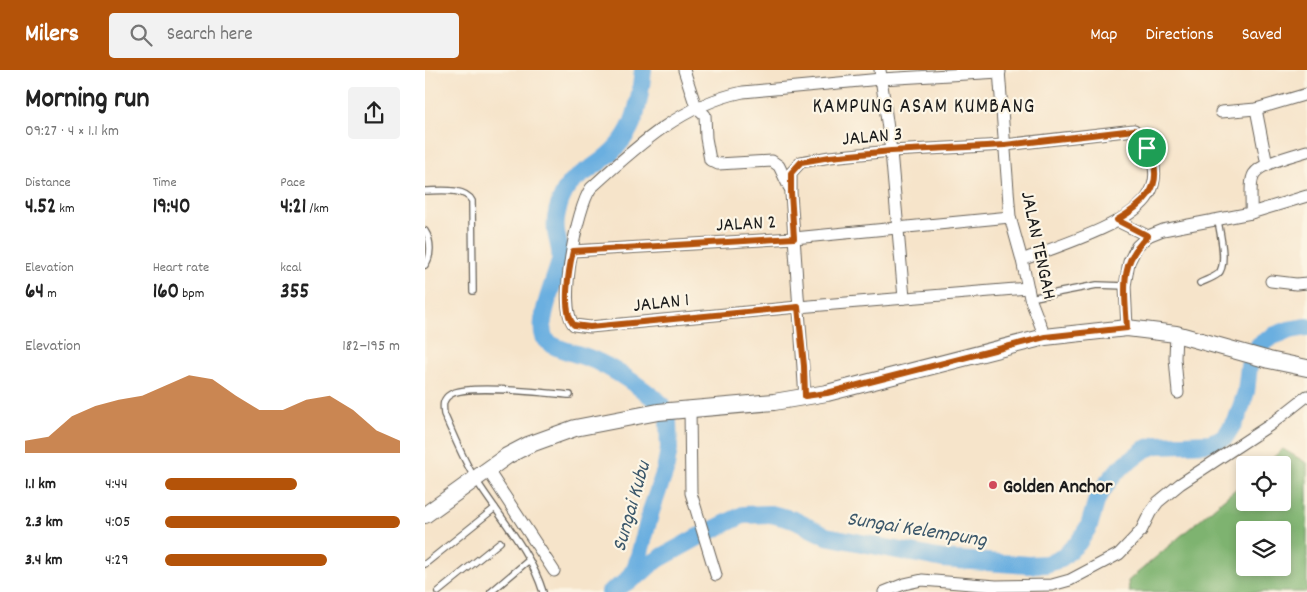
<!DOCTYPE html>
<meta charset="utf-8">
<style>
body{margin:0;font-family:Dekko,sans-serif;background:#f2f2f2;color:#222;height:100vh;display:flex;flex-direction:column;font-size:19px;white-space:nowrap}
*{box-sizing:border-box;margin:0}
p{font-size:16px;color:#767676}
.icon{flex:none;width:28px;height:28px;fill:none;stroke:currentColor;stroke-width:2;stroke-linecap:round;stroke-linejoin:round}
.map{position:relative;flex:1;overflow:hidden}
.sheet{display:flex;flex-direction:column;background:#fff;width:425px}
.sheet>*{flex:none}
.controls{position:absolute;left:811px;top:386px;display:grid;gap:10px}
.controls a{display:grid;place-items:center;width:55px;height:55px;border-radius:5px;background:#fff;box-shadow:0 2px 8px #0003;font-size:25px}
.pin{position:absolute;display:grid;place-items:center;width:42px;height:42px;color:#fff;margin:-21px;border:2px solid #fff;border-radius:50%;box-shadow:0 1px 5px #0007}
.round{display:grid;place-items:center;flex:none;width:52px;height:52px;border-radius:5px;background:#f2f2f2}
.overview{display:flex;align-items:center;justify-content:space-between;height:85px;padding:0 25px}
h1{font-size:28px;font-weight:700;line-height:38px}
.figures{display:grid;grid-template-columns:repeat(3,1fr);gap:8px;height:85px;padding:5px 25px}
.figures div{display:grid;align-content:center}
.figures b{font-size:21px;font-weight:700}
.figures small{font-size:14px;font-weight:400}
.figures p{font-size:14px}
.chart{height:140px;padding:10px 25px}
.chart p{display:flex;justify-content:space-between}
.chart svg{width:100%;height:90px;margin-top:5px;fill:#b45309;opacity:.7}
ul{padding:0 25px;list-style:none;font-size:16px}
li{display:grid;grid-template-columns:80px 60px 1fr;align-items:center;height:38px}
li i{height:12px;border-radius:6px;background:#b45309}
header{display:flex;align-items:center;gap:30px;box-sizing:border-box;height:70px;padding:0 25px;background:#b45309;color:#fff}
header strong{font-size:24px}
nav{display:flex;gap:28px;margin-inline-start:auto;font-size:18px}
.search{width:350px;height:45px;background:#f2f2f2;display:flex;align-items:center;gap:12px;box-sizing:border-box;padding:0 18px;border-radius:5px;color:#767676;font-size:19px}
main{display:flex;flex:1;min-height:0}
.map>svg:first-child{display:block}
</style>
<header>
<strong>Milers</strong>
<div class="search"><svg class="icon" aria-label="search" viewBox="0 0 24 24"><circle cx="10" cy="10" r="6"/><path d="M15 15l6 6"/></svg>Search here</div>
<nav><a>Map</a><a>Directions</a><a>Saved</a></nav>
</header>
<main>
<section class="sheet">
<div class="overview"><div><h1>Morning run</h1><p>09:27 · 4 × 1.1 km</p></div><a class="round"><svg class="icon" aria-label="share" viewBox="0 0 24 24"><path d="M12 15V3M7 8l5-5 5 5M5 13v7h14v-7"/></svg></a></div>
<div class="figures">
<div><p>Distance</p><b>4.52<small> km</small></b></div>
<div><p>Time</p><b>19:40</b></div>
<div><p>Pace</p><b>4:21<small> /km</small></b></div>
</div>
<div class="figures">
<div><p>Elevation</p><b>64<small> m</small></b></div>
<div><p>Heart rate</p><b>160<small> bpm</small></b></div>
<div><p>kcal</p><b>355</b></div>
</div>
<div class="chart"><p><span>Elevation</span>182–195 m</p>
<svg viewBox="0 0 160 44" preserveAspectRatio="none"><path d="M0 44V38L10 36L20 26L30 21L40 18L50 16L60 11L70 6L80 8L90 16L100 23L110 23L120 18L130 16L140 23L150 33L160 38V44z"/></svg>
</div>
<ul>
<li><b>1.1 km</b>4:44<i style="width:56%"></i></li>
<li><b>2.3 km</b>4:05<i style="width:100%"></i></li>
<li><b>3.4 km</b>4:29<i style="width:69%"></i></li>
</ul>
</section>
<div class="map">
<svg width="882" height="522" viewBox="0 0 882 522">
<rect width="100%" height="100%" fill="#fcf5e5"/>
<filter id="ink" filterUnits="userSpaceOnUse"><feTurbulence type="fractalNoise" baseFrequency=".02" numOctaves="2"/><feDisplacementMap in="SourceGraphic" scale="10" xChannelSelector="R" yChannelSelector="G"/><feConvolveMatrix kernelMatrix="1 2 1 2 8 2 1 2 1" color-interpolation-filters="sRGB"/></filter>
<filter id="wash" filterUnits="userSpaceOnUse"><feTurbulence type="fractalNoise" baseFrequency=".0096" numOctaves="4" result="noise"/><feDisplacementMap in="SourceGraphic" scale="20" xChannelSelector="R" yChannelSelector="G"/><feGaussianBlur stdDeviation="1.12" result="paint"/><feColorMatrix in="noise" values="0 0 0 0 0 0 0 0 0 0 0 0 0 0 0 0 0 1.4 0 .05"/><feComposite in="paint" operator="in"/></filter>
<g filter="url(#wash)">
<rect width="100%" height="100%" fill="#f6e4ca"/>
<!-- forest -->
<path fill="#7eb370" stroke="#4d6846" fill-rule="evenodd" d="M858,379l24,14v129h-178l-1,-11 117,-100v21h38v-37h-19zM820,460h38v38h-38z"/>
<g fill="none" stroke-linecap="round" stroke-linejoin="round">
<!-- river -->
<g stroke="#6aafe0" stroke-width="18">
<path d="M218,0c-5,43 -9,68 -46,94 -11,8 -26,15 -32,27 -6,11 -11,27 -9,40 1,10 6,19 4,30 -4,17 -26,65 -14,79 8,10 40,15 52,22 21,10 45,27 63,42"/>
<polyline points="200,513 215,504 226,494 237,487 275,466 318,445 346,444 369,450 401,466 518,489 604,495 621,494 635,489 653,473 664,456 672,429 683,412 694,399 720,379 732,375 785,373 800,367 813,346 821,322 824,296 834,275 848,266 864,260 882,257"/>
<polyline points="185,522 200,513 211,497 226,441 240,401 244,379 243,350"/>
</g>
</g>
</g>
<g filter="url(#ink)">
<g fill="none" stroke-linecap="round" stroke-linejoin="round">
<defs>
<g id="lane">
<path d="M0,121c13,0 40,-4 47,10l1,90"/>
<path d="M0,161c6,9 7,25 0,34"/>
<path d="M775,213c6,-3 13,-5 18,-9 10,-9 2,-41 0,-53"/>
<polyline points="605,228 672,215 700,216"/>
<polyline points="0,494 70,438"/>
<polyline points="13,522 75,472"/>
<polyline points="66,522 104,490"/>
<path d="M118,522c-12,-40 -44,-76 -67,-112 -13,-20 -22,-44 -32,-66 -1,-8 -2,-15 7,-20 18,-10 95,-1 119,1"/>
</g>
<g id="street">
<polyline points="259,0 271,37 280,45 281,68 285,90 293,94 347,91 354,96 364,117"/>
<polyline points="455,0 466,81 479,228"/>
<polyline points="574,0 585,147 597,190 605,228 620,267"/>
<path d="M575,2l-119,7 -138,13c-62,13 -106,54 -152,96 -14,19 -34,119 -17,137l16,2 208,-20 230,-19"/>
<polyline points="831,39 842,95"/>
<polyline points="796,42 831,39 882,24"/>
<path d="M826,143c1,-10 -2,-31 3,-39 7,-11 40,-19 53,-23"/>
<polyline points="692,151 723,166"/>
<polyline points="148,181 369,168 585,147"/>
<polyline points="846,211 871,214 882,213"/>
<polyline points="702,258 700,216 704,192 712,176 723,166 738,160 826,143 882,126"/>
<polyline points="751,264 750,288 753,323"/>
<path d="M380,327l-14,-204v-20l10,-11 29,-5 61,-6 114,-6 129,-15c7,12 18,22 20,37 2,11 -1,23 -8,32 -21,27 -91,48 -124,61"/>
<polyline points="265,338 266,423 291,505"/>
<polyline points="62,399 129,501"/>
<polyline points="459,522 479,514 497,510 571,516 627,515 645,510 694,484 716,461 725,443 733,432 755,414 845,355 882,326"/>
</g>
<polyline id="secondary" points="0,445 82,386 103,375 150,358 233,342 349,332 402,323 620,267 702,258 751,264 844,290 882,298"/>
</defs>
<!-- lane casing -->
<use href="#lane" stroke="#686259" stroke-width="8"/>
<!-- street casing -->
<use href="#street" stroke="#686259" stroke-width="13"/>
<!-- secondary casing -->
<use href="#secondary" stroke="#686259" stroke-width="18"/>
<!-- lane -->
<use href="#lane" stroke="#fff" stroke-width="5.5"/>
<!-- street -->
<use href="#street" stroke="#fff" stroke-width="11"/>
<!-- secondary -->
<use href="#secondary" stroke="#fff" stroke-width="16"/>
</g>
</g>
<g fill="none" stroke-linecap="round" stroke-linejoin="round" filter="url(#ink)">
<defs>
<path id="route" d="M709,60c5,8 13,16 17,26 14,32 -10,50 -34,64l31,16c-30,27 -23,55 -21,92l-82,9 -218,56 -22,3 -1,-30 -6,-59 -208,20 -16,-2c-13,-13 -5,-57 -1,-74l221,-13 -3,-45v-20l10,-11 29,-5 61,-6 114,-6z"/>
</defs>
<!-- route casing -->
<use href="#route" stroke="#fff" stroke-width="10"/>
<!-- route -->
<use href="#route" stroke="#b45309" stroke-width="6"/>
</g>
<!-- markers -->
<circle fill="#d1495b" stroke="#fcf5e5" stroke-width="2" cx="568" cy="415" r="5"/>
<g text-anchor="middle" stroke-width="4.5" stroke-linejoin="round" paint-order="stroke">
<!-- street labels -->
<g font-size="20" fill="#1c1c1c" stroke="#fcf5e5">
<text transform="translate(447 65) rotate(-5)" y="7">JALAN 3</text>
<text transform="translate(321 152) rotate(-3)" y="7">JALAN 2</text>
<text transform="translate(615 175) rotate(78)" y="7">JALAN TENGAH</text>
<text transform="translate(236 231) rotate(-6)" y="7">JALAN 1</text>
</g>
<!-- poi labels -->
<g font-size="20" font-weight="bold" fill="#1c1c1c" stroke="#fcf5e5" text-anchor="start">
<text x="578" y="422">Golden Anchor</text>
</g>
<!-- neighbourhood labels -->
<g font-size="21" letter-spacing="1" fill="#1c1c1c" stroke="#fcf5e5">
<text x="499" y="42">KAMPUNG ASAM KUMBANG</text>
</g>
<!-- water labels -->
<g font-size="21" font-style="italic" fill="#3b576a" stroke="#fcf5e5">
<text transform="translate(205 436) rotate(-74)" y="7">Sungai Kubu</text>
<text transform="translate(492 458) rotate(9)" y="7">Sungai Kelempung</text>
</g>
</g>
</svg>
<div class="controls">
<a><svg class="icon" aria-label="locate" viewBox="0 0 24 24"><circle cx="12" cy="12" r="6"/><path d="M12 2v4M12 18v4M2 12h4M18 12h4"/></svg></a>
<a><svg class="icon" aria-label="layers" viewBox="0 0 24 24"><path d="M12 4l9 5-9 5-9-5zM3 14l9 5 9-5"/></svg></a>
</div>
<div class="pin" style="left:722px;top:78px;background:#1e9e55"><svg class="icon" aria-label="arrive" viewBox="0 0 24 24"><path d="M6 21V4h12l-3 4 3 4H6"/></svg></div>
</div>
</main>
